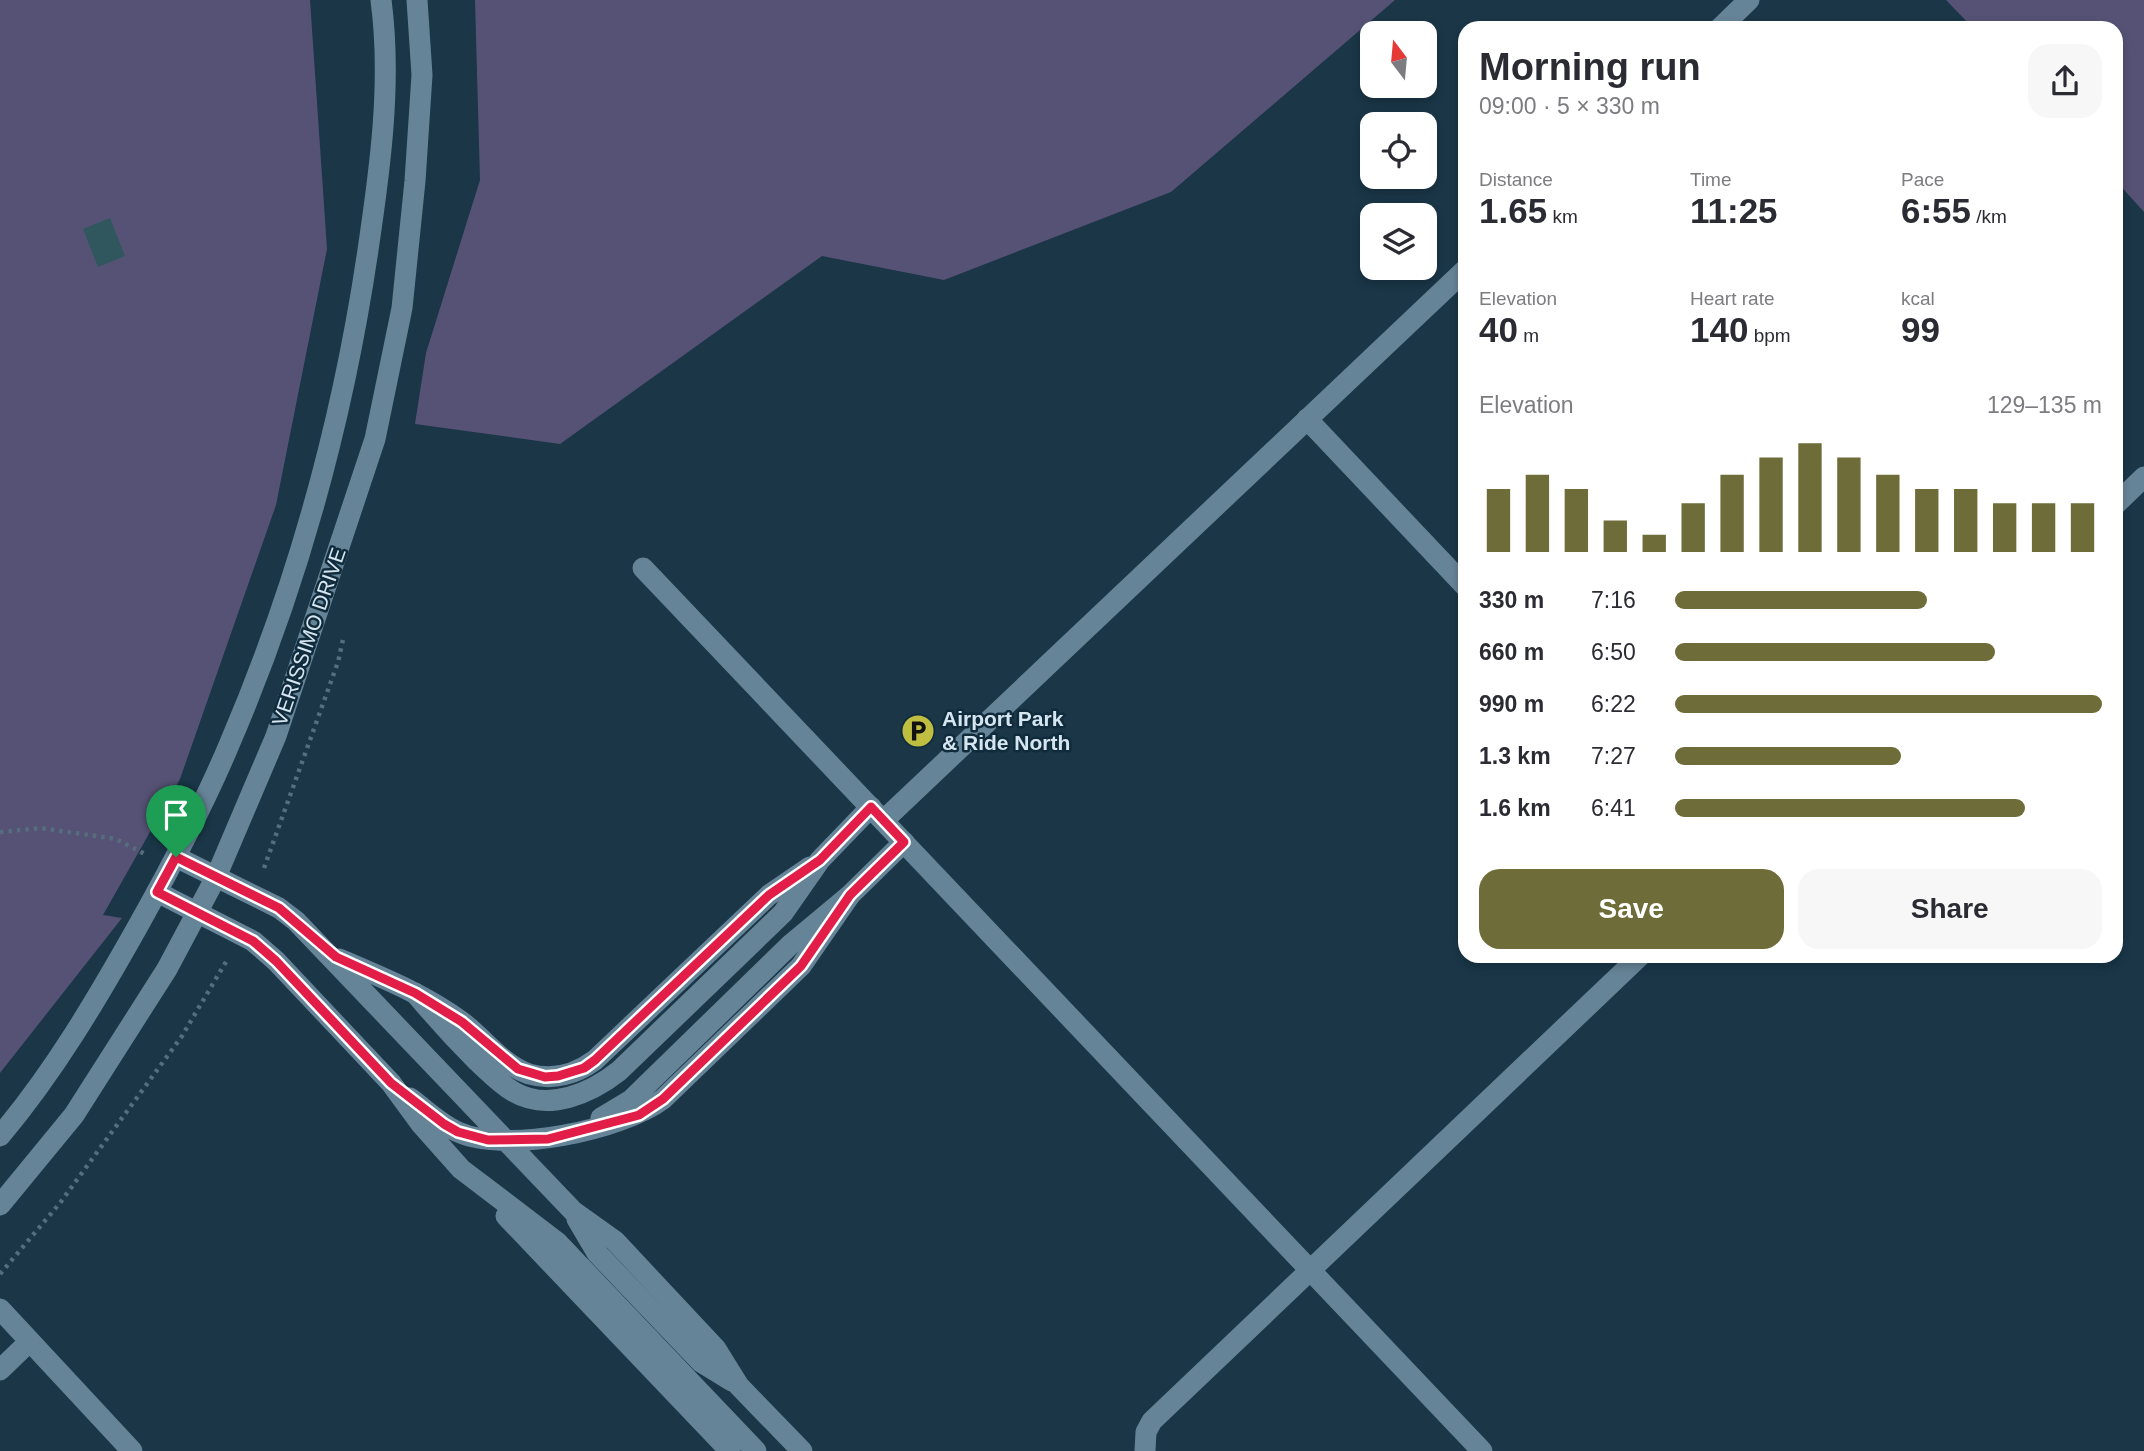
<!DOCTYPE html>
<meta charset="utf-8">
<style>
body{margin:0;font-family:Helvetica,sans-serif;background:#f7f7f7;color:#2b2b33;height:100vh;display:flex;flex-direction:column;font-size:26px;white-space:nowrap}
*{box-sizing:border-box;margin:0}
p{font-size:23px;color:#7c7c81}
.icon{flex:none;width:38px;height:38px;fill:none;stroke:currentColor;stroke-width:2;stroke-linecap:round;stroke-linejoin:round}
.map{position:relative;flex:1;overflow:hidden}
.details{position:absolute;left:1458px;top:21px;width:665px;height:942px;display:flex;flex-direction:column;background:#fff;border-radius:21px;box-shadow:0 4px 10px #0003}
.details>*{flex:none}
.needle{width:46px;rotate:344deg}
.controls{position:absolute;left:1360px;top:21px;display:grid;gap:14px}
.controls a{display:grid;place-items:center;width:77px;height:77px;border-radius:14px;background:#fff;box-shadow:0 4px 10px #0003;font-size:35px}
.pin{position:absolute;display:grid;place-items:center;width:60px;height:60px;color:#fff;margin:-72px -30px;border-radius:50% 50% 50% 0;rotate:-45deg;box-shadow:0 0 7px #0007}
.pin .icon{rotate:45deg}
.round{display:grid;place-items:center;flex:none;width:74px;height:74px;border-radius:21px;background:#f7f7f7}
.headline{display:flex;align-items:center;justify-content:space-between;height:119px;padding:0 21px}
h1{font-size:38px;font-weight:700;line-height:52px}
.figures{display:grid;grid-template-columns:repeat(3,1fr);gap:10px;height:119px;padding:7px 21px}
.figures div{display:grid;align-content:center}
.figures b{font-size:35px;font-weight:700}
.figures small{font-size:19px;font-weight:400}
.figures p{font-size:19px}
.chart{height:196px;padding:14px 21px}
.chart p{display:flex;justify-content:space-between}
.chart svg{width:100%;height:126px;margin-top:7px;stroke:#6e6d39;stroke-width:6}
.button{display:flex;gap:14px;margin-top:auto;padding:14px 21px}
.button a{flex:1;height:80px;border-radius:21px;background:#6e6d39;color:#fff;font-size:28px;font-weight:700;line-height:80px;text-align:center}
.button a+a{background:#f7f7f7;color:#2b2b33}
ul{padding:0 21px;list-style:none;font-size:23px}
li{display:grid;grid-template-columns:112px 84px 1fr;align-items:center;height:52px}
li i{height:18px;border-radius:9px;background:#6e6d39}
.map>svg:first-child{display:block}
</style>
<div class="map">
<svg width="2144" height="1451" viewBox="0 0 2144 1451">
<rect width="100%" height="100%" fill="#1a3647"/>
<!-- green -->
<g fill="#565275">
<polygon points="0,0 310,0 327,249 276,505 180,779 103,915 122,918 0,1073"/>
<polygon points="475,0 1395,0 1171,192 944,280 822,256 560,444 415,424 426,353 480,180"/>
<polygon points="1946,0 2144,0 2144,212 2116,181 2116,28 1973,28"/>
</g>
<!-- building -->
<polygon fill="#30575e" points="110,218 125,256 98,267 83,229"/>
<g fill="none" stroke-linecap="round" stroke-linejoin="round">
<!-- path -->
<g stroke="#556d7c" stroke-width="4.5" stroke-dasharray="3.5 5" stroke-linecap="butt">
<polyline points="0,832 41,828 116,839 145,854"/>
<polyline points="264,868 338,662 344,635"/>
<polyline points="0,1274 60,1203 182,1036 227,960"/>
</g>
<!-- lane -->
<g stroke="#668498" stroke-width="21">
<polyline points="1720,28 1749,0"/>
<polyline points="1307,419 1465,586"/>
<polyline points="2116,504 2144,477"/>
<polyline points="643,568 1482,1451"/>
<polyline points="884,820 1465,270"/>
<polyline points="176,857 279,908 296,921 573,1211 615,1241 716,1349 739,1386 802,1451"/>
<polyline points="157,892 253,941 276,961 391,1083 421,1124 461,1169 557,1242 756,1451"/>
<path d="M339,959c42,18 85,35 123,63 23,17 40,43 67,52 24,7 47,0 66,-14l174,-165 41,-28"/>
<path d="M415,993c20,24 40,46 62,68 12,11 23,23 37,31 35,20 77,1 105,-21l164,-158 37,-53 51,-53"/>
<path d="M410,1098c15,11 30,26 48,34 49,22 163,-2 205,-33l138,-133 49,-71"/>
<polyline points="601,1118 631,1100 790,945 850,895 904,842"/>
<polyline points="506,1216 730,1451"/>
<polyline points="577,1219 597,1253 637,1295 701,1362 732,1381"/>
<polyline points="0,1309 132,1451"/>
<polyline points="0,1370 29,1342"/>
<polyline points="1145,1451 1146,1432 1152,1421 1640,956"/>
</g>
<!-- secondary -->
<g stroke="#668498" stroke-width="21">
<path d="M0,1136c54,-64 97,-137 138,-210 33,-59 65,-119 91,-181 68,-158 114,-325 139,-495 12,-81 24,-168 13,-250"/>
<polyline points="0,1205 74,1115 167,969 216,877 276,736 375,439 402,308 415,181 422,75 417,0"/>
</g>
</g>
<g fill="none" stroke-linecap="round" stroke-linejoin="round">
<defs>
<polygon id="route" points="871,807 904,842 850,895 801,966 663,1099 639,1115 628,1118 548,1139 488,1140 458,1132 444,1124 391,1083 276,961 253,941 157,892 176,857 279,908 336,957 415,993 462,1022 518,1069 545,1077 558,1076 584,1068 595,1060 769,895 820,860"/>
</defs>
<!-- route casing -->
<use href="#route" stroke="#fff" stroke-width="14"/>
<!-- route -->
<use href="#route" stroke="#e11d48" stroke-width="9"/>
</g>
<!-- icons -->
<defs>
<symbol id="parking-disc" viewBox="-11 -11 22 22"><circle r="9.5" fill="#bfbe41" stroke="#102c3c"/><path d="M-3.5-5.5H1a3.5 3.5 0 0 1 0 7H-1V5.5H-3.5ZM-1-3.4V-.6H.8a1.4 1.4 0 0 0 0-2.8Z" fill="#111"/></symbol>
</defs>
<g fill-rule="evenodd">
<use href="#parking-disc" x="899" y="712" width="38" height="38"/>
</g>
<g text-anchor="middle" stroke-width="5" stroke-linejoin="round" paint-order="stroke">
<!-- street labels -->
<g font-size="21" fill="#d6e6f1" stroke="#102c3c">
<text transform="translate(309 637) rotate(-71)" y="7">VERISSIMO DRIVE</text>
</g>
<!-- poi labels -->
<g font-size="21" font-weight="bold" fill="#d6e6f1" stroke="#102c3c" text-anchor="start">
<text x="942" y="726">Airport Park<tspan x="942" dy="24">&amp; Ride North</tspan></text>
</g>
</g>
</svg>
<div class="controls">
<a><svg class="needle" viewBox="-14 -14 28 28"><path d="M0-13l5 13h-10z" fill="#e53935"/><path d="M0 13l5-13h-10z" fill="#7c7c81"/></svg></a>
<a><svg class="icon" aria-label="locate" viewBox="0 0 24 24"><circle cx="12" cy="12" r="6"/><path d="M12 2v4M12 18v4M2 12h4M18 12h4"/></svg></a>
<a><svg class="icon" aria-label="layers" viewBox="0 0 24 24"><path d="M12 4l9 5-9 5-9-5zM3 14l9 5 9-5"/></svg></a>
</div>
<div class="pin" style="left:176px;top:857px;background:#1e9e55"><svg class="icon" aria-label="arrive" viewBox="0 0 24 24"><path d="M6 21V4h12l-3 4 3 4H6"/></svg></div>
<section class="details">
<div class="headline"><div><h1>Morning run</h1><p>09:00 · 5 × 330 m</p></div><a class="round"><svg class="icon" aria-label="share" viewBox="0 0 24 24"><path d="M12 15V3M7 8l5-5 5 5M5 13v7h14v-7"/></svg></a></div>
<div class="figures">
<div><p>Distance</p><b>1.65<small> km</small></b></div>
<div><p>Time</p><b>11:25</b></div>
<div><p>Pace</p><b>6:55<small> /km</small></b></div>
</div>
<div class="figures">
<div><p>Elevation</p><b>40<small> m</small></b></div>
<div><p>Heart rate</p><b>140<small> bpm</small></b></div>
<div><p>kcal</p><b>99</b></div>
</div>
<div class="chart"><p><span>Elevation</span>129–135 m</p>
<svg viewBox="0 0 160 44" preserveAspectRatio="none"><path d="M5 44V22M15 44V17M25 44V22M35 44V33M45 44V38M55 44V27M65 44V17M75 44V11M85 44V6M95 44V11M105 44V17M115 44V22M125 44V22M135 44V27M145 44V27M155 44V27"/></svg>
</div>
<ul>
<li><b>330 m</b>7:16<i style="width:59%"></i></li>
<li><b>660 m</b>6:50<i style="width:75%"></i></li>
<li><b>990 m</b>6:22<i style="width:100%"></i></li>
<li><b>1.3 km</b>7:27<i style="width:53%"></i></li>
<li><b>1.6 km</b>6:41<i style="width:82%"></i></li>
</ul>
<div class="button"><a>Save</a><a>Share</a></div>
</section>
</div>
